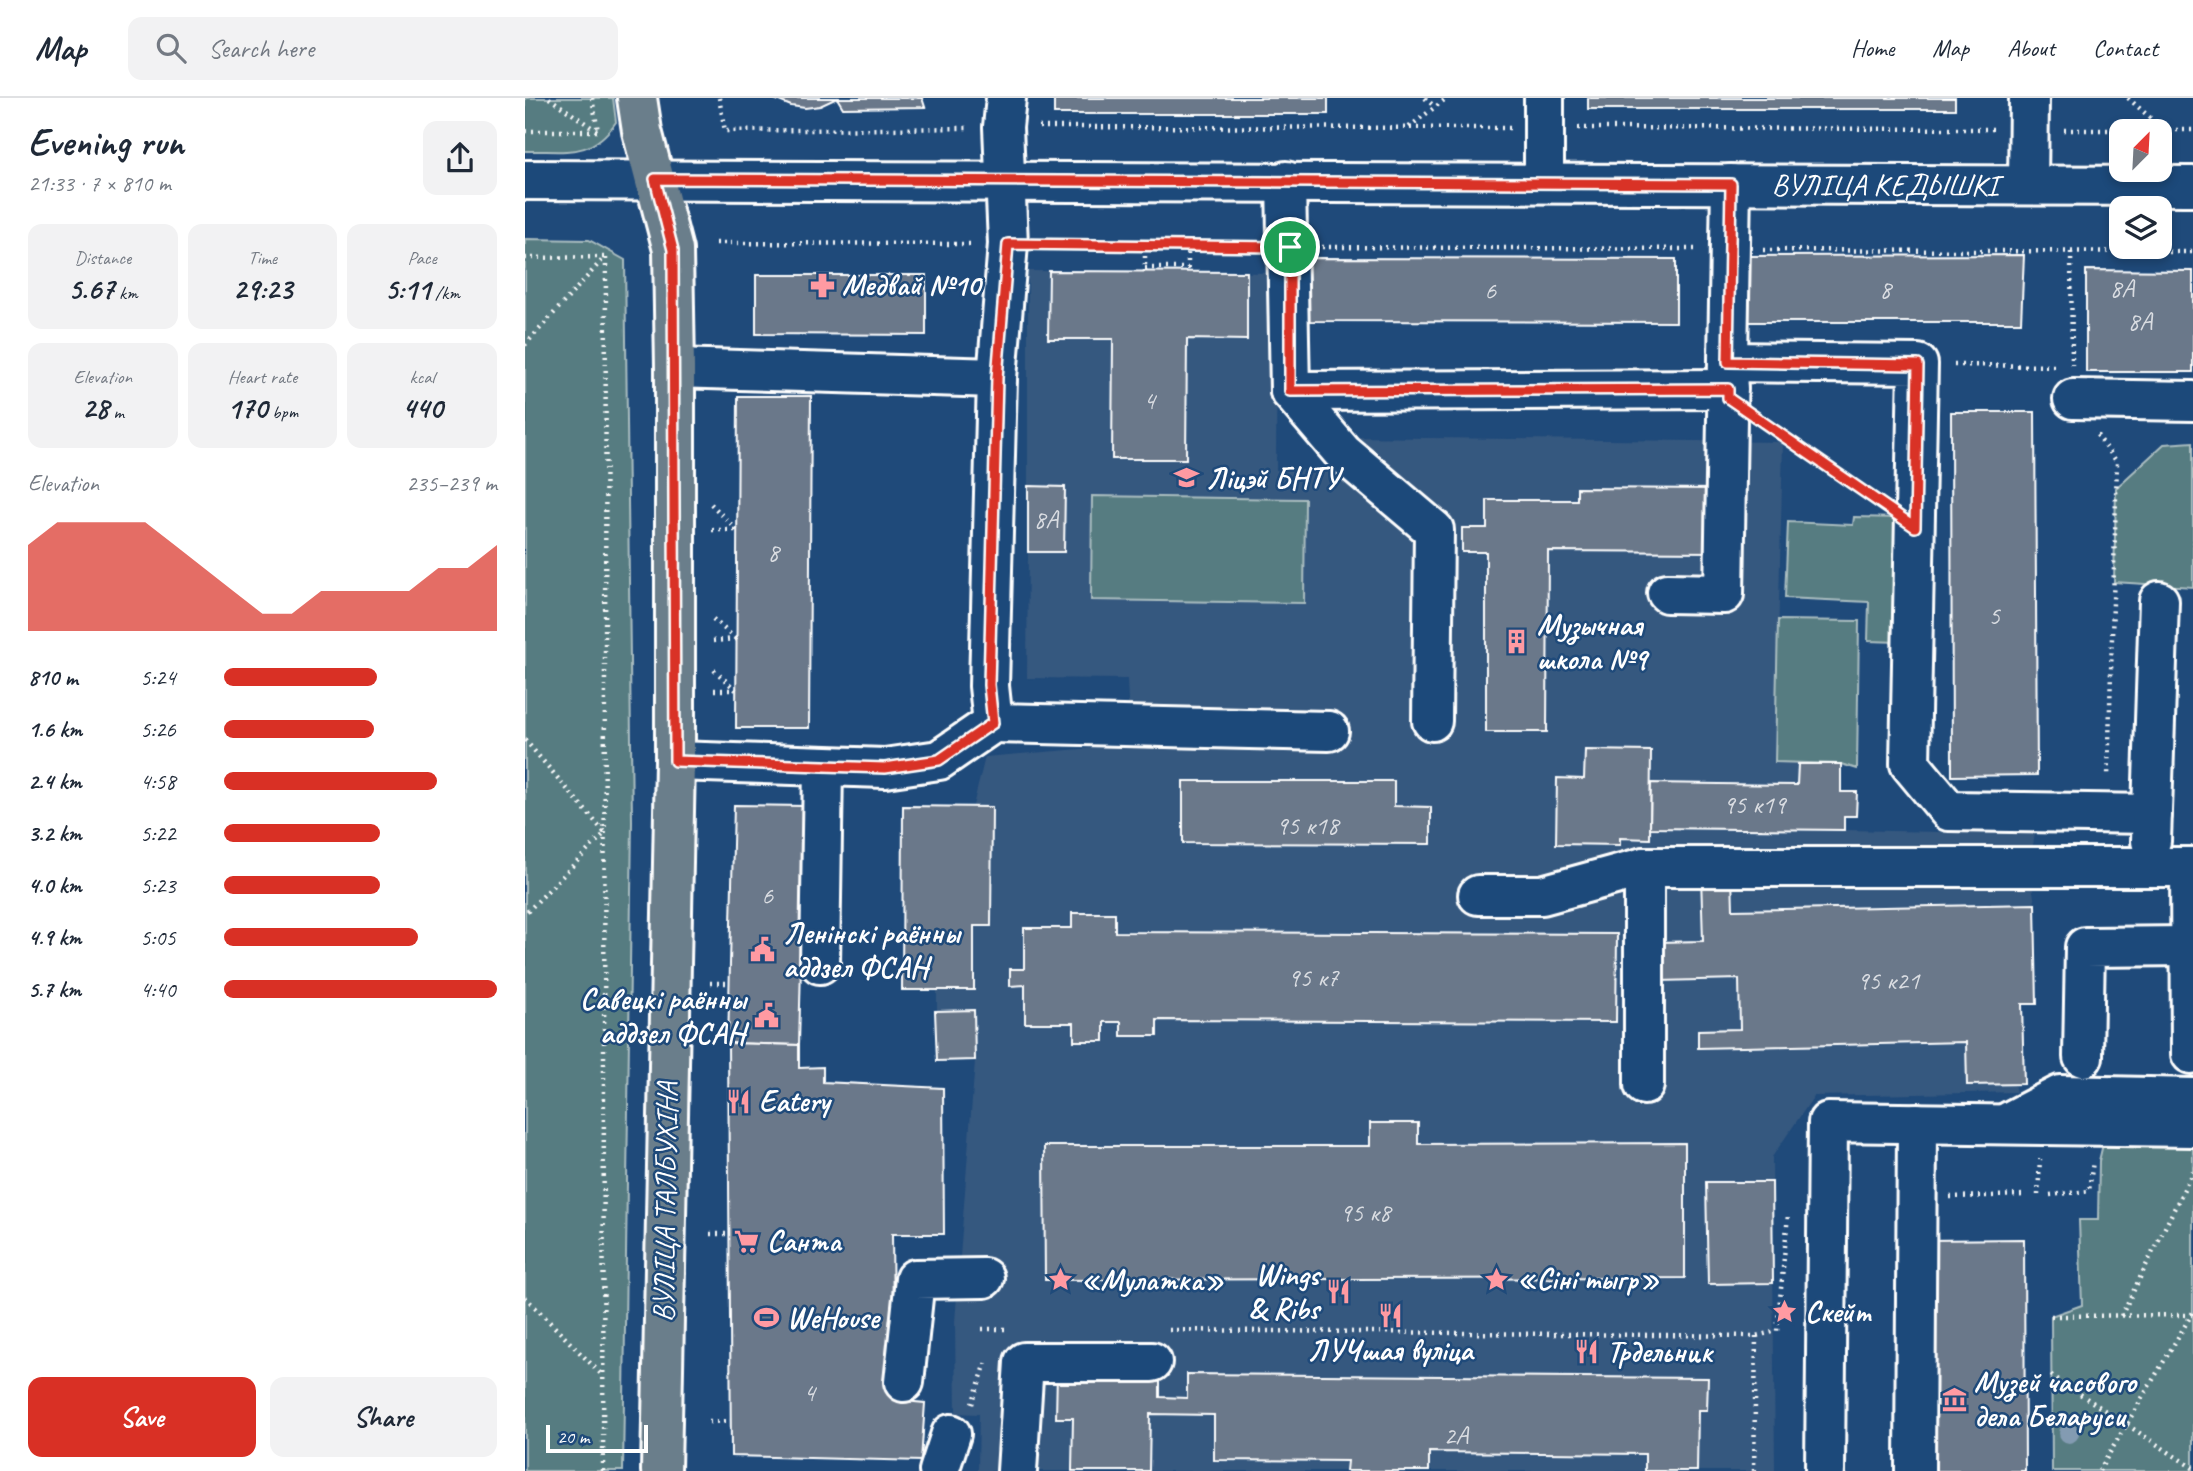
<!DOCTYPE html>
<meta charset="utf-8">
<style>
body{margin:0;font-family:Caveat,sans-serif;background:#f2f2f3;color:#1f2937;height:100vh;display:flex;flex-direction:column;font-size:26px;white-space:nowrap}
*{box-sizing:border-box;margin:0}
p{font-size:23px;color:#747a83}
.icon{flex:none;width:38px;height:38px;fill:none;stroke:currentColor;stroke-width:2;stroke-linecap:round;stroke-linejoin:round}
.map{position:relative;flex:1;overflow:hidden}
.panel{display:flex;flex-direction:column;background:#fff;width:525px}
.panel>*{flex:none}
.needle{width:46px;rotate:24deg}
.controls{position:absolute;left:1584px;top:21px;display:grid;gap:14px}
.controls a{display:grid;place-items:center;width:63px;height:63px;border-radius:14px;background:#fff;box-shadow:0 4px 10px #0003;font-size:35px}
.scale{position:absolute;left:21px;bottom:18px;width:102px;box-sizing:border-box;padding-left:7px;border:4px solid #fff;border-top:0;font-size:19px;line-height:24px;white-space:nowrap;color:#fff;-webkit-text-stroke:5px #1f4a7a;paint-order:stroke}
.pin{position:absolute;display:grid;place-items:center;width:60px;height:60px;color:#fff;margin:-30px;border:4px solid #fff;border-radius:50%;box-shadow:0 2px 7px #0007}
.round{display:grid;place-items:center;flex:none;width:74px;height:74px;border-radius:14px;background:#f2f2f3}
.overview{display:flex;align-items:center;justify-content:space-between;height:119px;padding:0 28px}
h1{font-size:38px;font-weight:700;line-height:52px}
.figures{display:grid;grid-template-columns:repeat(3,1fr);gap:10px;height:119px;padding:7px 28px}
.figures div{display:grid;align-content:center;border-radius:14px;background:#f2f2f3;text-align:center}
.figures b{font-size:30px;font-weight:700}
.figures small{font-size:19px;font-weight:400}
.figures p{font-size:19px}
.chart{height:196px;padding:14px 28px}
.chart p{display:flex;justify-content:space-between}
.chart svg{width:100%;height:126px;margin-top:7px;fill:#d93025;opacity:.7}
.primary-button{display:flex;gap:14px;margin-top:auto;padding:14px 28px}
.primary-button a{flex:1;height:80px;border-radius:14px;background:#d93025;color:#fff;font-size:28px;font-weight:700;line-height:80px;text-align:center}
.primary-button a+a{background:#f2f2f3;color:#1f2937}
ul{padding:0 28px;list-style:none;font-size:23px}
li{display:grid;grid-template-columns:112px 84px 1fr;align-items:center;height:52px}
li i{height:18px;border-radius:9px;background:#d93025}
header{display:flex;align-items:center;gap:42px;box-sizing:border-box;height:98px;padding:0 35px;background:#fff;border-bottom:2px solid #e0e1e3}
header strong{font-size:33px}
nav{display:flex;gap:38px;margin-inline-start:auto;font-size:24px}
.search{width:490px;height:63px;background:#f2f2f3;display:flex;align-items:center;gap:18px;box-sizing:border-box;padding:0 24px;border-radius:14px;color:#747a83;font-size:26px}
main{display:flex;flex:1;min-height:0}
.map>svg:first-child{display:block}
</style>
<header>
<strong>Map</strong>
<div class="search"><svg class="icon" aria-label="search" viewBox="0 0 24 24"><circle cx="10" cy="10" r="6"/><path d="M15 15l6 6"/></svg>Search here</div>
<nav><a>Home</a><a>Map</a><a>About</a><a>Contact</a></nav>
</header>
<main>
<section class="panel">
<div class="overview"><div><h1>Evening run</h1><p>21:33 · 7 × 810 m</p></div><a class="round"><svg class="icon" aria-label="share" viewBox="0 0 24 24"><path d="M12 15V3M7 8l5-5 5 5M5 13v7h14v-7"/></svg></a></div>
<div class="figures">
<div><p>Distance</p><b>5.67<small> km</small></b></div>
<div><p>Time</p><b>29:23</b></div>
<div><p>Pace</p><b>5:11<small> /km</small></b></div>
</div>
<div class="figures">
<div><p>Elevation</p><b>28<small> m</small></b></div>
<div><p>Heart rate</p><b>170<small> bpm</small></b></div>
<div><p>kcal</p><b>440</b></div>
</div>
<div class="chart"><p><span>Elevation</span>235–239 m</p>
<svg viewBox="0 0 160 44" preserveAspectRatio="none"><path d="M0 44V14L10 6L20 6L30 6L40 6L50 14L60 22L70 30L80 38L90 38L100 30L110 30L120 30L130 30L140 22L150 22L160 14V44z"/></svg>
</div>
<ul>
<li><b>810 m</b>5:24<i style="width:56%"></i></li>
<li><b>1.6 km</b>5:26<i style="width:55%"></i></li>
<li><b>2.4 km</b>4:58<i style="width:78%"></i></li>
<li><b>3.2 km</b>5:22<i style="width:57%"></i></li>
<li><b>4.0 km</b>5:23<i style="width:57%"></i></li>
<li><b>4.9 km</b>5:05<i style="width:71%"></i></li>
<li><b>5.7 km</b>4:40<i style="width:100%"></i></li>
</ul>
<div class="primary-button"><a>Save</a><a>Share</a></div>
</section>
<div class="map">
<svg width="1668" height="1373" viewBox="0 0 1668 1373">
<rect width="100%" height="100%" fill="#1f4a7a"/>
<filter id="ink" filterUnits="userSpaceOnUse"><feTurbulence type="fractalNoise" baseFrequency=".0143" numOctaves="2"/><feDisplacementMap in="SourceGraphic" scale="14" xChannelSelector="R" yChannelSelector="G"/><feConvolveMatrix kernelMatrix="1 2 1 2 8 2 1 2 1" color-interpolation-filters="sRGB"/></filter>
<g filter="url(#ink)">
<!-- built -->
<polygon fill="#36587f" points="503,173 752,175 751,372 817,372 820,339 1258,344 1250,664 1316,666 1316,693 1332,694 1331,718 1319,719 1319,732 1510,736 1504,768 1510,806 1512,906 1497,907 1499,986 1489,986 1491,994 1289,998 1247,1059 1250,1373 453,1373 454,1316 431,1315 430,1224 450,963 412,963 412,893 377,892 378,708 448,708 460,659 605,647 602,581 502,580 503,454 539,454 540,390 503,388"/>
<!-- green -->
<g fill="#567b81" stroke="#aabdc0" stroke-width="2">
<path d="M0,0h88l3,24c-26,37 -50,28 -91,29z"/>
<polygon points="0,141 64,142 100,162 107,723 98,1373 0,1373"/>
<polygon points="1668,344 1668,489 1589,484 1591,390 1639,346"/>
<polygon points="567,398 780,401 779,505 566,502"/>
<polygon points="1329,419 1378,420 1374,544 1343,543 1344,504 1260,500 1263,424 1328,427"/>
<polygon points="1253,522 1334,523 1332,671 1316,666 1250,664"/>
<polygon points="1579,1042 1668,1044 1668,1373 1527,1373 1526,1218 1557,1207 1554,1122 1573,1122 1574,1063"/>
</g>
<!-- building -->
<g fill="#6b788a" stroke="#fff" stroke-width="2">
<polygon points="247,0 397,0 400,9 318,10 312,0 295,8 280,10 266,8"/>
<rect x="529" y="0" width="274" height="16"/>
<rect x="1063" y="0" width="367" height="11"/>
<polygon points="1499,157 1496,224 1222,224 1222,158"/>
<polygon points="780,160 1151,161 1151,224 780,223"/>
<polygon points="1561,172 1668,173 1668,274 1561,274"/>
<polygon points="524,173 722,174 722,242 662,241 661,361 587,361 588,241 523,241"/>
<polygon points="231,177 401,177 401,237 231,236"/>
<polygon points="213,298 286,298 284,630 211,630"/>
<polygon points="1426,314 1510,314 1512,677 1427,678"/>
<polygon points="503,388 540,389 539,454 503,454"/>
<polygon points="1052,390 1194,391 1194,454 1023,453 1022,634 961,634 961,454 937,454 937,430 962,430 962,402 1052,402"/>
<polygon points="1060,652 1126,653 1125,741 1095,740 1095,747 1031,746 1032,680 1059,681"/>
<polygon points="1273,666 1316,666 1316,694 1332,694 1331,718 1319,718 1319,732 1125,730 1126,685 1272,687"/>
<polygon points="658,683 869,683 869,708 906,709 906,746 658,745"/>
<polygon points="209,707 280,708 274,947 203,945"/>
<polygon points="378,708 467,709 466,828 449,828 449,892 377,892"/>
<polygon points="1207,777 1208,812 1510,806 1512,906 1497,906 1499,986 1442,987 1441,944 1173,950 1173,932 1215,931 1214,881 1134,883 1133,844 1178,843 1176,778"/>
<polygon points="547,815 590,815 590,834 1092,836 1091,924 632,922 632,938 596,938 596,924 579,924 579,943 549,943 549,925 500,925 500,887 485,888 485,871 499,871 499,830 547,830"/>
<polygon points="449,912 450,962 412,963 410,913"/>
<polygon points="203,945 274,947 274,970 298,969 298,984 418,990 419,1136 367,1136 369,1302 400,1305 396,1363 206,1358"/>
<polygon points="845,1025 893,1025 893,1046 1160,1045 1160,1180 520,1182 519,1048 845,1048"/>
<polygon points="1181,1084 1247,1084 1248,1185 1183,1186"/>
<polygon points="1499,1141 1500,1373 1401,1373 1399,1142"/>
<polygon points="532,1273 635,1274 635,1299 662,1300 662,1276 1183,1280 1182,1312 1173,1312 1172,1373 1120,1373 1120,1356 904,1354 904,1373 821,1373 822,1363 689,1362 689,1317 625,1316 624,1373 547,1373 548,1320 531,1320"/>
</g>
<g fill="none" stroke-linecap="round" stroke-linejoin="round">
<defs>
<g id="minor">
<path id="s1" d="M0,82l1668,6"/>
<polyline points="761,83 765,293 1203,291"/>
<polyline points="1019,85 1019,0"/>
<polyline points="1503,87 1504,0"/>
<polyline points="1203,264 1393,266 1385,666 1424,713 1627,716"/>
<polyline points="150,270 472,280"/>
<polyline points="765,293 818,355 909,432 907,623"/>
<polyline points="1548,301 1668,303"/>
<polyline points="1142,495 1199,496 1206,86"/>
<polyline points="468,625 804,633"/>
<polyline points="150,663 360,670 414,662 468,625 464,588 472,280 483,146 478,29 481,0"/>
<polyline points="1626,743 1634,503"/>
<polyline points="1665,769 1666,956"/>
<polyline points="953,797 1017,797 1119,769"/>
<polyline points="295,866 298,668"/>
<polyline points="1558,959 1560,849 1665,848"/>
<polyline points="1119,987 1119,769 1668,769"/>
<polyline points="1485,1023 1535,997 1668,1000"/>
<polyline points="379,1284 390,1181 459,1180"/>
<polyline points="414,1373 426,1336"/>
<polyline points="492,1373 499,1264 627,1264"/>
<polyline points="1300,1373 1303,1024 1668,1029"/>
<polyline points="1390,1373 1392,1025"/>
</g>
<polyline id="major" points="112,0 117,33 148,152 150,270 150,663 136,1373"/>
</defs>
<!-- minor casing -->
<use href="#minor" stroke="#fff" stroke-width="44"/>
<!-- major casing -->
<use href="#major" stroke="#fff" stroke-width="44"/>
<!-- path -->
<g stroke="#fff" stroke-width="4.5" stroke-dasharray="2 5" stroke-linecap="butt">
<polyline points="24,0 72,33"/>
<polyline points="67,0 73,33"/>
<polyline points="194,0 200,33 442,30"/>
<polyline points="900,0 910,9"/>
<polyline points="1603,0 1639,32"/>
<polyline points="514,29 985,30"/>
<polyline points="884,29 922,0"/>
<polyline points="1053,30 1468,31"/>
<polyline points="1539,32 1668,32"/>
<polyline points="0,33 73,33"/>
<polyline points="191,145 449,146"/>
<polyline points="517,147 726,148"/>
<polyline points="797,149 1170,151"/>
<polyline points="1238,152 1668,154"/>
<polyline points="1546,154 1547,267"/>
<polyline points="0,160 80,159"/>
<polyline points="620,170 663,170 663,148"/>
<polyline points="620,174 620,147"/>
<polyline points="0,247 80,159"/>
<polyline points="1429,267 1532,268"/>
<polyline points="1238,324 1355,405"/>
<polyline points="1572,337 1592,364 1583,679"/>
<polyline points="186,406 212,432"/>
<polyline points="187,432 212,432"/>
<polyline points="188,521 211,541"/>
<polyline points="188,543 211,541"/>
<polyline points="189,572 211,592"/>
<polyline points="189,592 209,592"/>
<polyline points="0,642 80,735 0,816"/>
<polyline points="185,885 205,885"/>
<polyline points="1513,1097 1515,1061"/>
<polyline points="1525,1097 1564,1093 1568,1063"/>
<polyline points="1425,1099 1501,1097"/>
<polyline points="185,1136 204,1136"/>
<polyline points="0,1199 78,1278"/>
<polyline points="1526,1218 1667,1217"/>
<polyline points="1596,1218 1668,1073"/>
<polyline points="457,1231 485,1231"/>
<polyline points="644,1232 1231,1238 1252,1233 1263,1117"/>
<polyline points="1526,1277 1668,1370"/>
<polyline points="447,1306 461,1265"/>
<polyline points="184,1324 206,1323"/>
<polyline points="78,1373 81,159"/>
<polyline points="1229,1373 1231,1238"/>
<polyline points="1574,1373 1668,1214"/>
</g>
<!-- minor -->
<use href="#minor" stroke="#1f4a7a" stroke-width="38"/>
<!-- major -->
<use href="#major" stroke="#6b7e8b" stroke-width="38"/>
</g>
<!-- trees -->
<circle fill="#839bb2" cx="1544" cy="1335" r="10"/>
</g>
<g fill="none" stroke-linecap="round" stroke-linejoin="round" filter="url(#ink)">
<defs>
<polygon id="route" points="130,81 1206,86 1203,264 1393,267 1390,429 1203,300 1203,291 765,293 765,149 483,146 472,280 464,587 468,625 414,662 360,670 150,663 148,152"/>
</defs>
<!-- route casing -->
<use href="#route" stroke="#fff" stroke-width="14"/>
<!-- route -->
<use href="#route" stroke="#d93025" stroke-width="9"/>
</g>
<!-- icons -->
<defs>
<symbol id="pharmacy-bare" viewBox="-9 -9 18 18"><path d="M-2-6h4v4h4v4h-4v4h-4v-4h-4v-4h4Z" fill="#ff9aa2" stroke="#1f4a7a" stroke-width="2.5" paint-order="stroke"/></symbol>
<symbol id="school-bare" viewBox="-9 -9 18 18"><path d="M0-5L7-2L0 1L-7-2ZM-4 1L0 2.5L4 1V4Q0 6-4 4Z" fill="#ff9aa2" stroke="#1f4a7a" stroke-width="2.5" paint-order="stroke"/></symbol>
<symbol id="building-bare" viewBox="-9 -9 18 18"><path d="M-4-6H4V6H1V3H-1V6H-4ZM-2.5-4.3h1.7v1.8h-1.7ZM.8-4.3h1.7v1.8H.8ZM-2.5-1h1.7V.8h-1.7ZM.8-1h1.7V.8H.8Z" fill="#ff9aa2" stroke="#1f4a7a" stroke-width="2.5" paint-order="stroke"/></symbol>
<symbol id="civic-bare" viewBox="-9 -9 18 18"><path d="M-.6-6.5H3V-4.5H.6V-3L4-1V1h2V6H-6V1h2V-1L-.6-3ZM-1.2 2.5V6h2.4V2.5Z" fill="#ff9aa2" stroke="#1f4a7a" stroke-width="2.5" paint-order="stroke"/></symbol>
<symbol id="restaurant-bare" viewBox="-9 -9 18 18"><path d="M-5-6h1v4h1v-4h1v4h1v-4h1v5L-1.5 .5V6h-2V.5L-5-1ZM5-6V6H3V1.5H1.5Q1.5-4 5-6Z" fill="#ff9aa2" stroke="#1f4a7a" stroke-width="2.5" paint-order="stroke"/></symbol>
<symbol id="supermarket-bare" viewBox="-9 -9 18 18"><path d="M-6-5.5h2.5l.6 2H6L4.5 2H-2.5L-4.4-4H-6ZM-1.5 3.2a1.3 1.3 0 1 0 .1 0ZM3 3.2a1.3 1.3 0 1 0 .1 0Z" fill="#ff9aa2" stroke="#1f4a7a" stroke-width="2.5" paint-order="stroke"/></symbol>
<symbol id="sight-bare" viewBox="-9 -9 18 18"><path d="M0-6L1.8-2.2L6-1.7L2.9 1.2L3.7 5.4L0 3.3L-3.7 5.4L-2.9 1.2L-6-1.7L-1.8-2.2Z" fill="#ff9aa2" stroke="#1f4a7a" stroke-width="2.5" paint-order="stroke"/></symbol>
<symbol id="stadium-bare" viewBox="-9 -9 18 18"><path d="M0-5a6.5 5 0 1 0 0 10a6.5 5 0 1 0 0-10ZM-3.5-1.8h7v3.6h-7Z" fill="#ff9aa2" stroke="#1f4a7a" stroke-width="2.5" paint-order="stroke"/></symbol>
<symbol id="museum-bare" viewBox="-9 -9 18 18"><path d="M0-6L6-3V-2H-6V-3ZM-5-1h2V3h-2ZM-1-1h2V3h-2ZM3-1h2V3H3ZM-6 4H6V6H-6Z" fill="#ff9aa2" stroke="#1f4a7a" stroke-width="2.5" paint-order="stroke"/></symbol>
</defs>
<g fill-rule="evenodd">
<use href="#pharmacy-bare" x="280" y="170" width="35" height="35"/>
<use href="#school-bare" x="644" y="362" width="35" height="35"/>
<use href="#building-bare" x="974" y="526" width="35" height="35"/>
<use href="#civic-bare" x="220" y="834" width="35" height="35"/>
<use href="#civic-bare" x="224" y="900" width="35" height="35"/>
<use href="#restaurant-bare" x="196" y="986" width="35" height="35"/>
<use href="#supermarket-bare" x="204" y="1126" width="35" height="35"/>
<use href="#sight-bare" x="954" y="1164" width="35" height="35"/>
<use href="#sight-bare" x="518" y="1164" width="35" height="35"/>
<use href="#restaurant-bare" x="796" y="1176" width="35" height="35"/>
<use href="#sight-bare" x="1242" y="1196" width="35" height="35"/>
<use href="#restaurant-bare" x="848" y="1200" width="35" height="35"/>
<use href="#stadium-bare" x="224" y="1202" width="35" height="35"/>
<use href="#restaurant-bare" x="1044" y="1236" width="35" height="35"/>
<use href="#museum-bare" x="1412" y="1284" width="35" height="35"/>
</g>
<g text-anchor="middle" stroke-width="5" stroke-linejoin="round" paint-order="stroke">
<!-- number labels -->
<g font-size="26" fill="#dadde2">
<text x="1597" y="199">8А</text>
<text x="1360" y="200">8</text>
<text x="965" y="201">6</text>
<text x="1615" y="232">8А</text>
<text x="624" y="311">4</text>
<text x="521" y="430">8А</text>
<text x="248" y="463">8</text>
<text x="1469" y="526">5</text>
<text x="1229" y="715">95 к19</text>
<text x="782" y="736">95 к18</text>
<text x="242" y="806">6</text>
<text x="788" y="888">95 к7</text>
<text x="1363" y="891">95 к21</text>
<text x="840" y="1123">95 к8</text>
<text x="284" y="1303">4</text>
<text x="931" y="1346">2А</text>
</g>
<!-- street labels -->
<g font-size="30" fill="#fff" stroke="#1f4a7a">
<text dy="10" stroke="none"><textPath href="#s1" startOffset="1360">ВУЛІЦА КЕДЫШКІ</textPath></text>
<text transform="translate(140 1104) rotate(-89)" y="10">ВУЛІЦА ТАЛБУХІНА</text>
</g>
<!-- poi labels -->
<g font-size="30" font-weight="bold" fill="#fff" stroke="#1f4a7a" text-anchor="start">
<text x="317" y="197">Медвай №10</text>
<text x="681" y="390">Ліцэй БНТУ</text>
<text x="1012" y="537">Музычная<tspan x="1012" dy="34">школа №9</tspan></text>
<text x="258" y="845">Ленінскі раённы<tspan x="258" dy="34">аддзел ФСАН</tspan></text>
<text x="221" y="911" text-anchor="end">Савецкі раённы<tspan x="221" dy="34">аддзел ФСАН</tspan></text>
<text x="234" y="1013">Eatery</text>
<text x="242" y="1153">Санта</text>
<text x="794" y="1187" text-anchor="end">Wings<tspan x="794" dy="34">&amp; Ribs</tspan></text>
<text x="992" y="1191">«Сіні тыгр»</text>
<text x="556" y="1192">«Мулатка»</text>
<text x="1280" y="1224">Скейт</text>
<text x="262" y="1230">WeHouse</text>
<text x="865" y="1262" text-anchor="middle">ЛУЧшая вуліца</text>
<text x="1082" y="1264">Трдельник</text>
<text x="1449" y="1294">Музей часового<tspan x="1449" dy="34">дела Беларуси</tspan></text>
</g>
</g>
</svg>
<div class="controls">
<a><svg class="needle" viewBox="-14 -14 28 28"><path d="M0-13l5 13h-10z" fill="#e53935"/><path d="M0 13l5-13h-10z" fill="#747a83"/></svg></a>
<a><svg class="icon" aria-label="layers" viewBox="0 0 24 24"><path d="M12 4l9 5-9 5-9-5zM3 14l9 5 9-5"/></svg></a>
</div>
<div class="scale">20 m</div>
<div class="pin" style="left:765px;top:149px;background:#1e9e55"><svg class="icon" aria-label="arrive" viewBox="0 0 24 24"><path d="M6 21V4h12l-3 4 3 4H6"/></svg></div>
</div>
</main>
